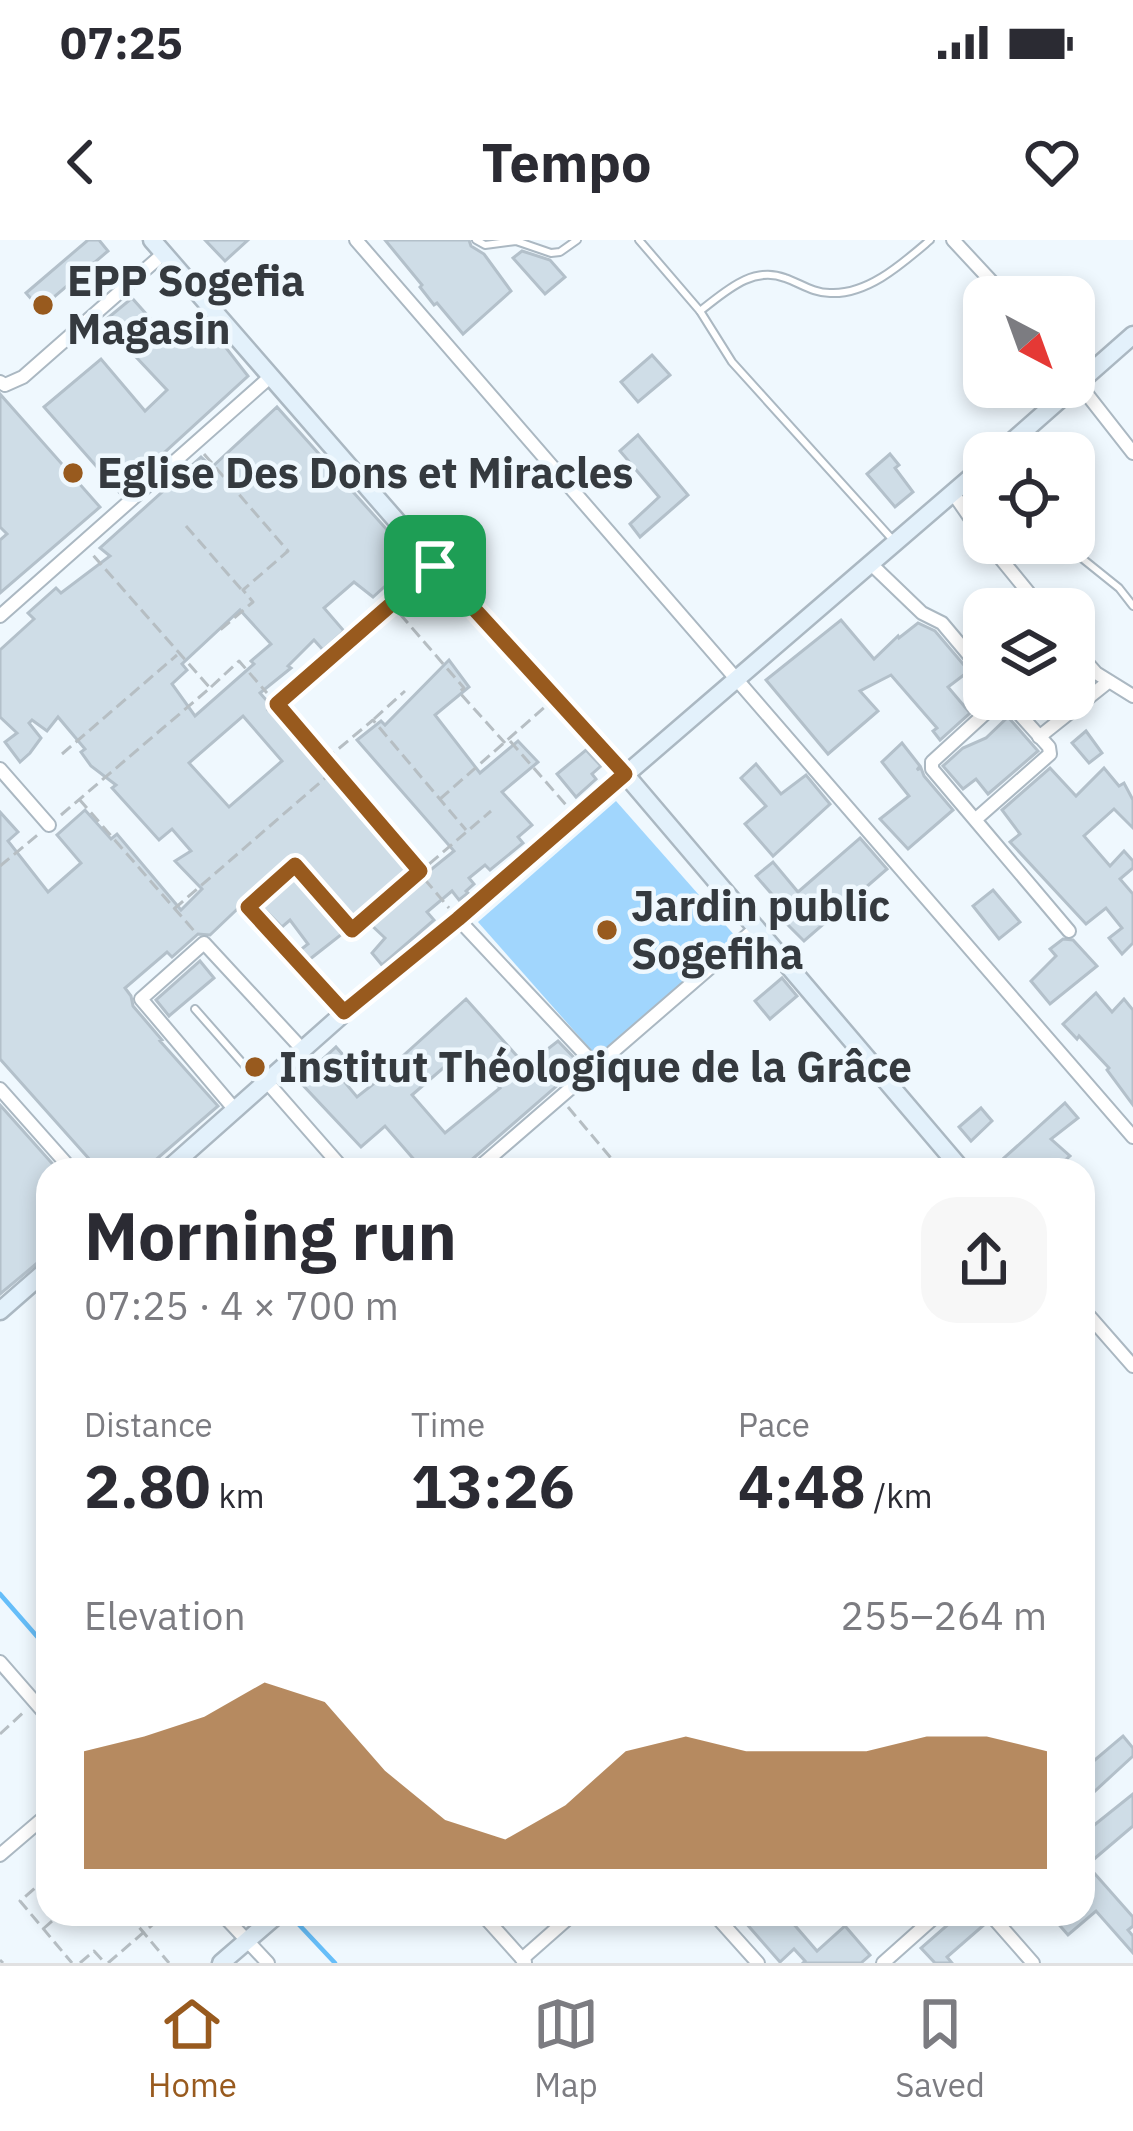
<!DOCTYPE html>
<meta charset="utf-8">
<style>
body{margin:0;font-family:"IBM Plex Sans",sans-serif;background:#f7f7f7;color:#2b2b33;height:100vh;display:flex;flex-direction:column;font-size:45px;white-space:nowrap}
*{box-sizing:border-box;margin:0}
p{font-size:39px;color:#7c7c81}
.icon{flex:none;width:66px;height:66px;fill:none;stroke:currentColor;stroke-width:2;stroke-linecap:round;stroke-linejoin:round}
.map{position:relative;flex:1;overflow:hidden}
.drawer{position:absolute;left:36px;top:918px;width:1059px;height:768px;display:flex;flex-direction:column;background:#fff;border-radius:36px;box-shadow:0 6px 18px #0003}
.drawer>*{flex:none}
.needle{width:78px;rotate:139deg}
.controls{position:absolute;left:963px;top:36px;display:grid;gap:24px}
.controls a{display:grid;place-items:center;width:132px;height:132px;border-radius:24px;background:#fff;box-shadow:0 6px 18px #0003;font-size:60px}
.pin{position:absolute;display:grid;place-items:center;width:102px;height:102px;color:#fff;margin:-51px;border-radius:24px;box-shadow:0 6px 18px #0006}
.round{display:grid;place-items:center;flex:none;width:126px;height:126px;border-radius:36px;background:#f7f7f7}
.headline{display:flex;align-items:center;justify-content:space-between;height:204px;padding:0 48px}
h1{font-size:66px;font-weight:700;line-height:90px}
.metrics{display:grid;grid-template-columns:repeat(3,1fr);gap:18px;height:204px;padding:12px 48px}
.metrics div{display:grid;align-content:center}
.metrics b{font-size:60px;font-weight:700}
.metrics small{font-size:33px;font-weight:400}
.metrics p{font-size:33px}
.chart{height:336px;padding:24px 48px}
.chart p{display:flex;justify-content:space-between}
.chart svg{width:100%;height:216px;margin-top:12px;fill:#985a1e;opacity:.7}
.status{display:flex;justify-content:space-between;align-items:center;height:84px;padding:0 60px;background:#fff;direction:ltr}
.status svg{height:33px;fill:currentColor}
header{display:flex;justify-content:space-between;align-items:center;height:156px;padding:0 48px;background:#fff;font-size:54px;font-weight:700}
.menu{display:flex;justify-content:space-around;align-items:center;height:168px;border-top:3px solid #e1e1e2;background:#fff;font-size:33px;color:#7c7c81}
.menu a{display:grid;justify-items:center;gap:6px}
.menu .on{color:#985a1e}
.map>svg:first-child{display:block}
</style>
<div class="status"><b>07:25</b><svg viewBox="0 0 49 12"><path d="M0 12V9h3v3zM5 12V6h3v6zM10 12V3h3v9zM15 12V0h3v12zM26 1h20v11H26zM47 4h2v5h-2z"/></svg></div>
<header><svg class="icon" aria-label="back" viewBox="0 0 24 24"><path d="M15 5l-7 7 7 7"/></svg>Tempo<svg class="icon" aria-label="heart" viewBox="0 0 24 24"><path d="M12 20l-8-8c-3-5 5-10 8-4 3-6 11-1 8 4z"/></svg></header>
<div class="map">
<svg width="1133" height="1723" viewBox="0 0 1133 1723">
<rect width="100%" height="100%" fill="#eff8fe"/>
<!-- green -->
<polygon fill="#a1d6fd" points="616,561 736,697 599,819 478,682"/>
<g fill="none" stroke-linecap="round" stroke-linejoin="round">
<!-- stream -->
<g stroke="#66bef9" stroke-width="4.5">
<polyline points="0,1354 48,1409"/>
<polyline points="289,1674 335,1723"/>
</g>
</g>
<!-- building -->
<g fill="#cfdde7" stroke="#b3c0ca" stroke-width="3" fill-rule="evenodd">
<polygon points="88,0 99,0 108,11 40,69 26,53"/>
<polygon points="205,0 248,0 225,21"/>
<polygon points="385,0 469,0 471,6 484,14 511,51 463,94 437,63 434,65 420,47 422,45"/>
<polygon points="522,11 550,20 565,37 545,54 513,18"/>
<polygon points="132,58 173,104 202,77 248,136 120,253 44,167 101,119 145,171 167,150 103,82"/>
<polygon points="652,115 670,135 638,162 621,142"/>
<polygon points="0,154 100,267 0,353 0,300 7,294 0,287"/>
<path d="M277,167l137,153 -41,37 -19,-15 -30,26 20,23 -21,19 -9,-10 -26,26 3,2 -31,25 7,8 1,9 10,4 144,163 32,-26 -97,-111 24,-19 4,4 64,-65 20,27 -34,28 45,58 38,-32 20,21 -36,30 30,33 -14,12 5,6 -33,27 -5,-5 -16,13 5,6 -8,7 2,2 -9,7 -7,-9 -25,21 7,8 -52,45 -10,-12 13,-15 -17,-16 -3,2 -4,-5 -51,40 -11,-8 9,-7 -18,-24 -8,7 -31,-31 -41,39 -12,-1 -26,23 -5,-5 -42,36 6,8 2,10 29,34 -2,1 58,65 -74,64h-45l-99,-111v-247l18,20 -10,9 40,51 33,-29 -24,-28 28,-25 26,29 6,-5 64,76 21,-21 -27,-28 16,-10 -19,-22 -13,11 -47,-52 4,-3 -25,-19 -10,-14 4,-3 -27,-32 -11,14 -15,-11 -3,3 12,15 -11,15 -10,9 -15,-20 12,-9 -17,-16v-67l34,-31 -6,-6 28,-25 5,5 49,-37 -10,-8 101,-91 11,10zM240,370l31,34 -20,17 3,3 -59,52 -23,-32 15,-14 -5,-6zM243,476l39,45 -53,46 -40,-44z"/>
<polygon points="638,195 688,255 640,297 630,284 659,257 620,211"/>
<polygon points="890,214 899,225 895,228 913,252 895,267 867,234"/>
<polygon points="841,380 874,419 898,396 899,398 918,383 935,391 969,431 948,447 970,473 940,500 933,491 937,488 891,435 860,451 878,471 828,514 766,440"/>
<polygon points="1008,477 1038,511 988,554 976,539 963,549 943,526 963,508 986,498"/>
<polygon points="1086,491 1102,513 1089,523 1072,503"/>
<polygon points="902,503 920,526 917,530 921,528 924,536 953,570 908,609 880,579 909,556 882,522"/>
<polygon points="586,510 601,526 592,534 596,539 576,557 557,534"/>
<polygon points="756,524 781,554 806,535 830,564 773,616 745,584 766,566 741,538"/>
<polygon points="1050,528 1076,556 1104,528 1119,546 1124,543 1133,560 1133,588 1114,569 1084,596 1110,626 1124,611 1133,621 1133,628 1120,639 1133,654 1133,703 1122,714 1109,698 1122,688 1106,668 1086,684 1010,602 1020,594 1002,570"/>
<polygon points="860,598 887,629 804,701 784,681 790,675 756,636 773,622 798,652"/>
<polygon points="993,650 1020,682 999,699 973,666"/>
<polygon points="1063,699 1073,700 1097,726 1050,764 1031,741 1056,716 1050,709"/>
<polygon points="200,721 214,738 169,776 156,760"/>
<polygon points="782,738 797,756 770,779 755,761"/>
<polygon points="1096,753 1112,772 1124,759 1133,770 1133,865 1107,830 1109,828 1079,796 1077,799 1063,784"/>
<path d="M466,759l60,67 32,-25 23,24 -112,97 -3,8h-56l7,-7 -32,-37 -24,21 -62,-66 37,-34 8,9 -12,11 25,30 39,-31 -2,-2zM465,809l35,39 -55,45 -33,-38z"/>
<polygon points="1065,863 1078,878 1051,899 1070,916 1054,930 1014,930 1004,918"/>
<polygon points="0,865 58,930 48,930 48,1014 0,1054"/>
<polygon points="981,868 992,881 971,901 959,887"/>
<polygon points="1123,1496 1133,1508 1133,1516 1083,1562 1083,1530"/>
<polygon points="1133,1554 1133,1586 1087,1625 1133,1677 1133,1686 1128,1690 1133,1696 1133,1713 1096,1671 1068,1695 1055,1680 1061,1674 1083,1674 1083,1594"/>
<polygon points="738,1674 785,1674 817,1711 845,1686 870,1715 861,1723 803,1723 805,1721 794,1709 780,1722"/>
<polygon points="960,1674 978,1674 985,1684 947,1717 952,1723 935,1723 921,1708"/>
</g>
<g fill="none" stroke-linecap="round" stroke-linejoin="round">
<defs>
<g id="lane">
<polyline points="476,0 485,5 516,1 551,13 560,12 577,0"/>
<polyline points="639,0 700,71 732,122 892,299"/>
<path d="M700,71c24,-18 52,-46 85,-33 15,5 28,15 45,15 38,2 73,-30 100,-53"/>
<polyline points="1063,303 1119,348 1133,366"/>
<polyline points="195,769 260,843"/>
</g>
<g id="street">
<polyline points="356,0 1133,897"/>
<polyline points="953,0 1006,57"/>
<polyline points="1075,139 1133,213"/>
<polyline points="0,142 5,145 23,137 163,14"/>
<polyline points="953,253 984,298"/>
<polyline points="988,303 1042,369"/>
<polyline points="870,323 922,373 942,383 984,433"/>
<polyline points="0,376 270,137"/>
<polyline points="1074,408 1096,433 1133,456"/>
<polyline points="1001,459 932,522 932,529 1069,691"/>
<polyline points="277,464 435,325"/>
<polyline points="1039,497 1108,442"/>
<polyline points="0,529 49,585"/>
<polyline points="976,579 1050,514 1049,507 1006,459"/>
<polyline points="458,679 596,826"/>
<polyline points="267,842 344,930"/>
<polyline points="0,849 72,930"/>
<polyline points="236,871 141,759 204,703 302,809"/>
<polyline points="476,930 757,687"/>
<polyline points="1083,1069 1133,1126"/>
<polyline points="0,1422 48,1477"/>
<polyline points="0,1615 48,1574"/>
<polyline points="222,1674 268,1723"/>
<polyline points="482,1674 525,1722"/>
<polyline points="714,1674 758,1723"/>
<polyline points="990,1674 1033,1723"/>
<polyline points="522,1719 573,1674"/>
<polyline points="883,1723 938,1674"/>
</g>
<g id="secondary">
<polyline points="152,0 435,325 625,534 962,930"/>
<polyline points="999,213 1133,95"/>
<polyline points="167,930 344,773 458,679 984,226"/>
<polyline points="0,1071 48,1029"/>
<polyline points="221,1723 278,1674"/>
</g>
</defs>
<!-- lane casing -->
<use href="#lane" stroke="#abb8c2" stroke-width="10"/>
<!-- street casing -->
<use href="#street" stroke="#abb8c2" stroke-width="16"/>
<!-- secondary casing -->
<use href="#secondary" stroke="#abb8c2" stroke-width="21"/>
<!-- path -->
<g stroke="#b6bec3" stroke-width="3" stroke-dasharray="12 6" stroke-linecap="butt">
<polyline points="204,214 288,311 243,350 253,362 220,390"/>
<polyline points="186,286 241,349"/>
<polyline points="400,374 464,448 459,452 505,503"/>
<polyline points="211,447 239,421 267,453"/>
<polyline points="285,474 449,668"/>
<polyline points="374,479 405,451"/>
<polyline points="510,501 567,566"/>
<polyline points="62,514 177,415"/>
<polyline points="325,520 373,480 466,590"/>
<polyline points="79,559 195,692"/>
<polyline points="440,559 546,466"/>
<polyline points="61,575 210,448 92,314"/>
<polyline points="0,626 40,593"/>
<polyline points="174,669 331,533"/>
<polyline points="332,760 248,666 295,624 352,690 491,571"/>
<polyline points="568,867 621,930"/>
<polyline points="0,1494 25,1471"/>
<polyline points="48,1637 20,1661 72,1723"/>
<polyline points="128,1674 169,1723"/>
<polyline points="43,1689 60,1674"/>
<polyline points="0,1720 3,1723"/>
<polyline points="80,1723 94,1711 105,1723"/>
<polyline points="108,1723 165,1674"/>
</g>
<!-- lane -->
<use href="#lane" stroke="#fff" stroke-width="6"/>
<!-- street -->
<use href="#street" stroke="#fff" stroke-width="12"/>
<!-- secondary -->
<use href="#secondary" stroke="#e3f1fb" stroke-width="16"/>
</g>
<g fill="none" stroke-linecap="round" stroke-linejoin="round">
<defs>
<polygon id="route" points="435,326 625,534 458,679 344,772 248,667 295,625 352,690 420,631 277,464"/>
</defs>
<!-- route casing -->
<use href="#route" stroke="#fff" stroke-width="24"/>
<!-- route -->
<use href="#route" stroke="#985a1e" stroke-width="15"/>
</g>
<!-- markers -->
<g fill="#985a1e" stroke="#eff8fe" stroke-width="4.5">
<circle cx="43" cy="65" r="12"/>
<circle cx="73" cy="233" r="12"/>
<circle cx="607" cy="690" r="12"/>
<circle cx="255" cy="827" r="12"/>
</g>
<g text-anchor="middle" stroke-width="9" stroke-linejoin="round" paint-order="stroke">
<!-- poi labels -->
<g font-size="42" font-weight="bold" fill="#353a3f" stroke="#eff8fe" text-anchor="start">
<text x="67" y="56">EPP Sogefia<tspan x="67" dy="48">Magasin</tspan></text>
<text x="97" y="248">Eglise Des Dons et Miracles</text>
<text x="631" y="681">Jardin public<tspan x="631" dy="48">Sogefiha</tspan></text>
<text x="279" y="842">Institut Théologique de la Grâce</text>
</g>
</g>
</svg>
<div class="controls">
<a><svg class="needle" viewBox="-14 -14 28 28"><path d="M0-13l5 13h-10z" fill="#e53935"/><path d="M0 13l5-13h-10z" fill="#7c7c81"/></svg></a>
<a><svg class="icon" aria-label="locate" viewBox="0 0 24 24"><circle cx="12" cy="12" r="6"/><path d="M12 2v4M12 18v4M2 12h4M18 12h4"/></svg></a>
<a><svg class="icon" aria-label="layers" viewBox="0 0 24 24"><path d="M12 4l9 5-9 5-9-5zM3 14l9 5 9-5"/></svg></a>
</div>
<div class="pin" style="left:435px;top:326px;background:#1e9e55"><svg class="icon" aria-label="arrive" viewBox="0 0 24 24"><path d="M6 21V4h12l-3 4 3 4H6"/></svg></div>
<section class="drawer">
<div class="headline"><div><h1>Morning run</h1><p>07:25 · 4 × 700 m</p></div><a class="round"><svg class="icon" aria-label="share" viewBox="0 0 24 24"><path d="M12 15V3M7 8l5-5 5 5M5 13v7h14v-7"/></svg></a></div>
<div class="metrics">
<div><p>Distance</p><b>2.80<small> km</small></b></div>
<div><p>Time</p><b>13:26</b></div>
<div><p>Pace</p><b>4:48<small> /km</small></b></div>
</div>
<div class="chart"><p><span>Elevation</span>255–264 m</p>
<svg viewBox="0 0 160 44" preserveAspectRatio="none"><path d="M0 44V20L10 17L20 13L30 6L40 10L50 24L60 34L70 38L80 31L90 20L100 17L110 20L120 20L130 20L140 17L150 17L160 20V44z"/></svg>
</div>
</section>
</div>
<nav class="menu">
<a class="on"><svg class="icon" aria-label="home" viewBox="0 0 24 24"><path d="M3 11l9-7 9 7M6 9v11h12V9"/></svg>Home</a>
<a><svg class="icon" aria-label="map" viewBox="0 0 24 24"><path d="M3 6l6-2 6 2 6-2v14l-6 2-6-2-6 2zM9 4v14M15 6v14"/></svg>Map</a>
<a><svg class="icon" aria-label="saved" viewBox="0 0 24 24"><path d="M7 4h10v16l-5-4-5 4z"/></svg>Saved</a>
</nav>
